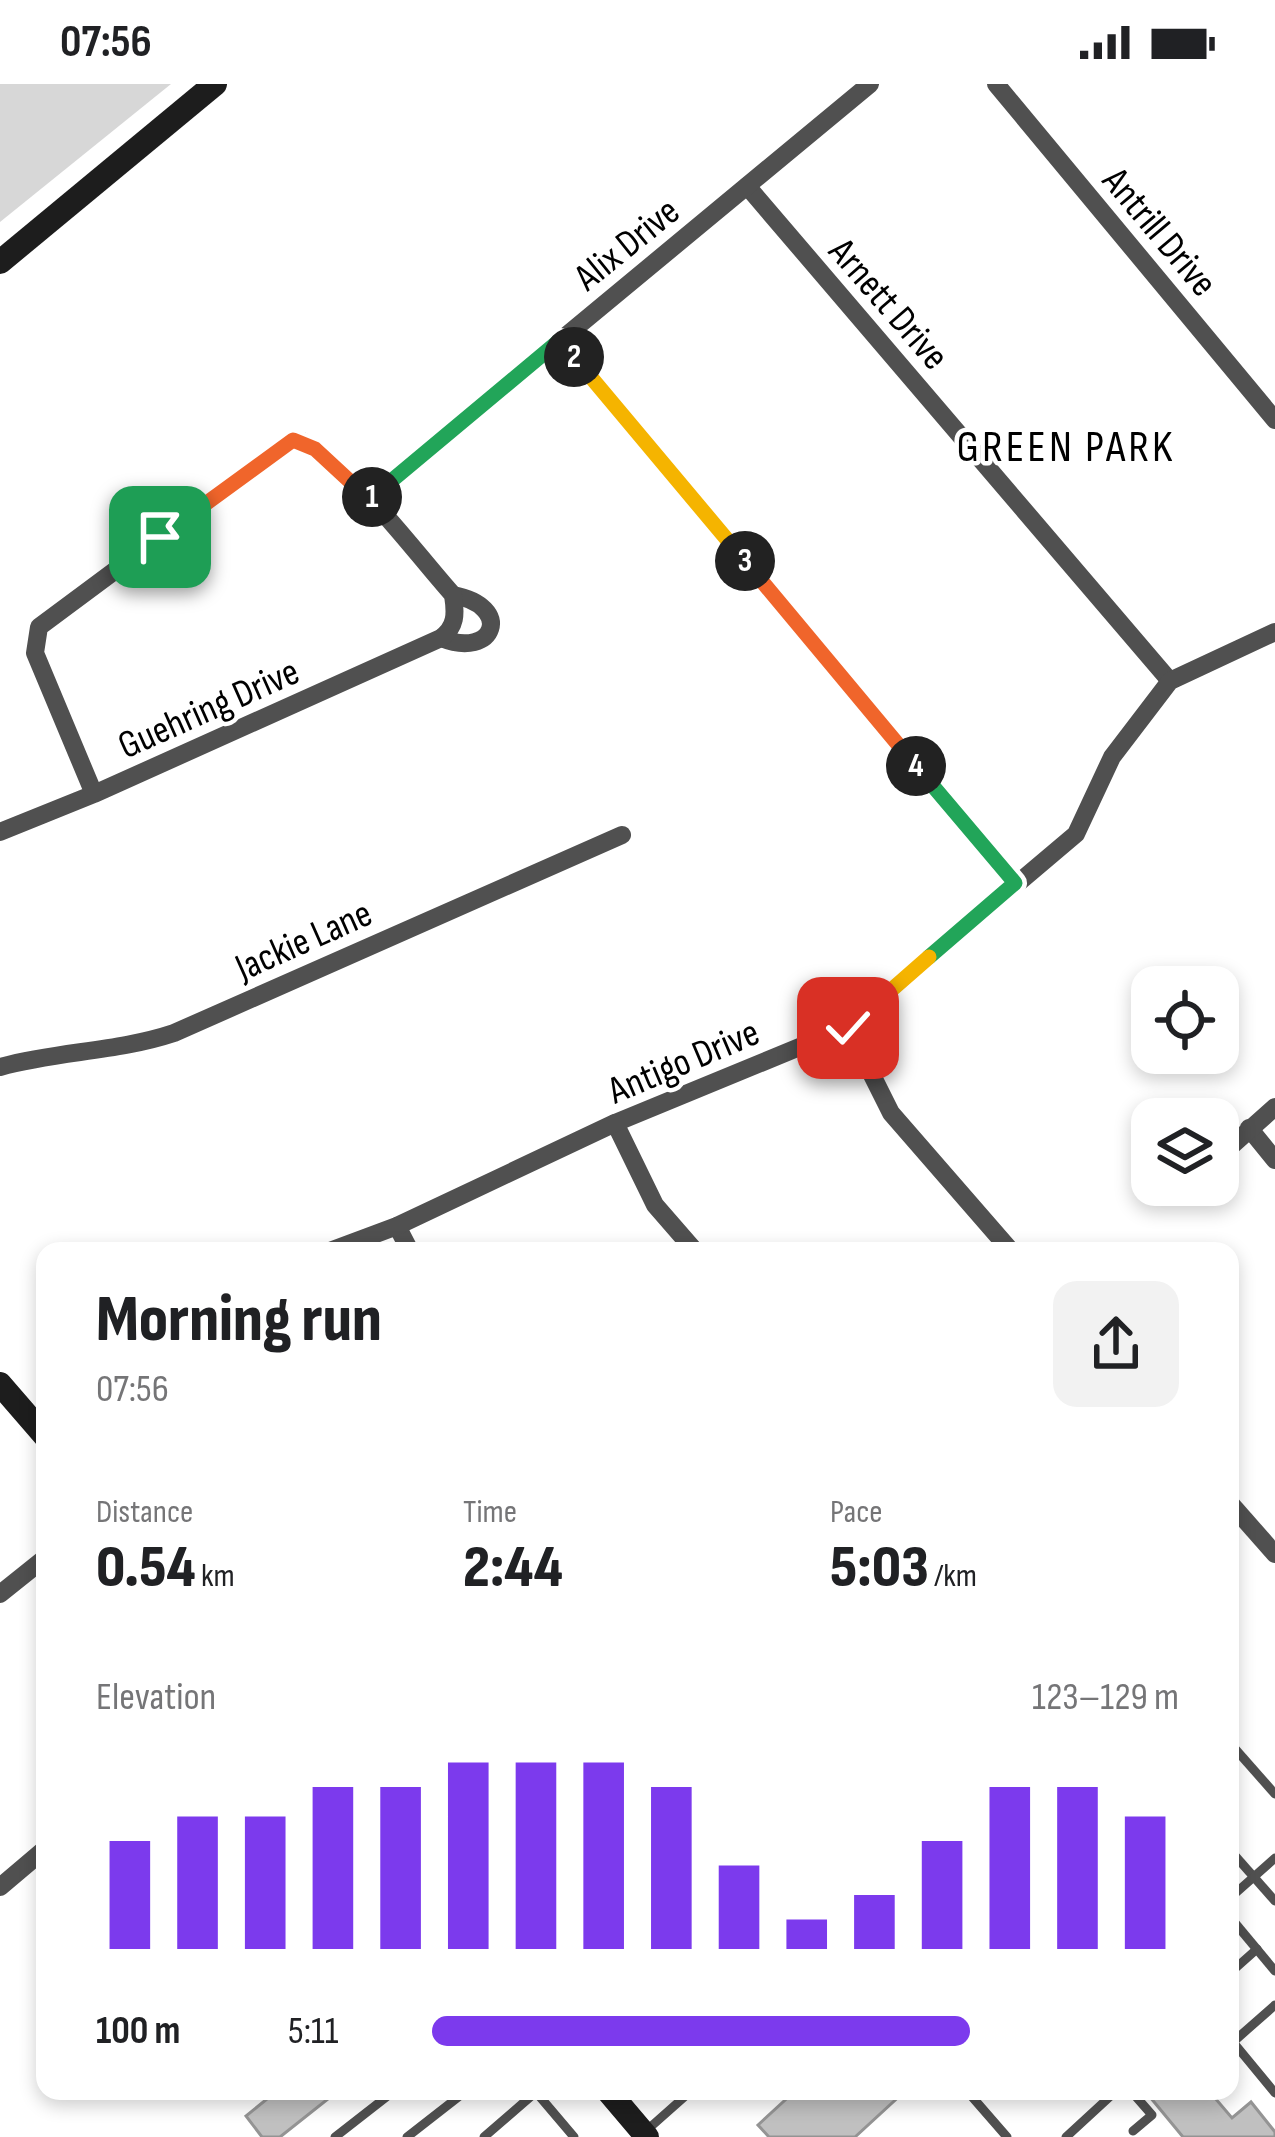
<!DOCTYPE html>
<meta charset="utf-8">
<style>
body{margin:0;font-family:"Sofia Sans Condensed",sans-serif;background:#f2f2f2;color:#202124;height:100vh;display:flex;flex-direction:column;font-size:45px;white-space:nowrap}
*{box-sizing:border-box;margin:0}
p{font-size:39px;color:#757577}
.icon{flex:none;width:66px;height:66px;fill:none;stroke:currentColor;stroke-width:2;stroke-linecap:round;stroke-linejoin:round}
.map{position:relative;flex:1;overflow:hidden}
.drawer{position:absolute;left:36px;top:1158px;width:1203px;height:858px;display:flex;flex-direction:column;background:#fff;border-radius:24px;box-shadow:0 6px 18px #0003}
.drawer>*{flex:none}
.fabs{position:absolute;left:1131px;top:882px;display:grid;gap:24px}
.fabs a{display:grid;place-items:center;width:108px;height:108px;border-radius:24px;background:#fff;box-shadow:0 6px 18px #0003;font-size:60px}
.pin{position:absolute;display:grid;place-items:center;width:102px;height:102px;color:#fff;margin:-51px;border-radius:24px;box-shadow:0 6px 18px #0006}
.km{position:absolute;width:60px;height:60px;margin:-30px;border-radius:50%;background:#222;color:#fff;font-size:33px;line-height:60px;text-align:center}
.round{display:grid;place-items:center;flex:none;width:126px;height:126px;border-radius:24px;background:#f2f2f2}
.headline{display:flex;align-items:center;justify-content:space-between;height:204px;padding:0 60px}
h1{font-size:66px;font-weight:800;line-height:90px}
.metrics{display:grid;grid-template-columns:repeat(3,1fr);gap:18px;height:204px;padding:12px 60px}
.metrics div{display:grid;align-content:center}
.metrics b{font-size:60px;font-weight:800}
.metrics small{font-size:33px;font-weight:400}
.metrics p{font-size:33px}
.chart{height:336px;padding:24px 60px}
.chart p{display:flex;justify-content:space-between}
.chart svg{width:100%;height:216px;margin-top:12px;stroke:#7c3aed;stroke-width:6}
ul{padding:0 60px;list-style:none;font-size:39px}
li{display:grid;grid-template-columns:192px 144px 1fr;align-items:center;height:90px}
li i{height:30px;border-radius:15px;background:#7c3aed}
.status{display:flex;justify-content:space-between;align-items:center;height:84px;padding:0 60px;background:#fff;direction:ltr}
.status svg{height:33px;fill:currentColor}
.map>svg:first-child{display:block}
</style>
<div class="status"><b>07:56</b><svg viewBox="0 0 49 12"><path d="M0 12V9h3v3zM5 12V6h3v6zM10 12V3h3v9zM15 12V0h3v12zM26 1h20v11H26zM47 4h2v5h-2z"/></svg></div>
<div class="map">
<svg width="1275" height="2053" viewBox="0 0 1275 2053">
<rect width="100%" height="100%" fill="#fff"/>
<!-- green -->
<polygon fill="#d7d7d7" points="0,0 171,0 0,138"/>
<!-- building -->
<g fill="#c0c0c0" stroke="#949494" stroke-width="3">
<polygon points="261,2007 338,2007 280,2053 262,2053 246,2032 267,2015"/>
<polygon points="795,2007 905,2007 855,2053 769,2053 758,2041"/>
<polygon points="1145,2007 1209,2007 1232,2034 1251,2018 1275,2048 1275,2053 1183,2053"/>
</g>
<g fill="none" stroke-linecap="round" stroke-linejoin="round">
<!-- lane -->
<g stroke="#505050" stroke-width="9">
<polyline points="1230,1659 1275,1710"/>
<polyline points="1230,1766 1275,1817"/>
<polyline points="1230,1814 1275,1774"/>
<polyline points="1230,1833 1275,1887"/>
<polyline points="1230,1889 1257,1865"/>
<polyline points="1275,1921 1233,1958 1275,2009"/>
<polyline points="535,2007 574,2053"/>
<polyline points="967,2007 1007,2053"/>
<polyline points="1131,2007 1152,2031 1133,2047"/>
<polyline points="647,2046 691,2007"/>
<polyline points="335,2053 394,2007"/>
<polyline points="407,2053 466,2007"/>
<polyline points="484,2053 537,2007"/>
<polyline points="1066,2053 1116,2007"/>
</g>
<!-- street -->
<g stroke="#505050" stroke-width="18">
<polyline points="996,0 1275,336"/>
<polyline points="747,102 1170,597"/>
<polyline points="559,256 1015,799"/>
<polyline points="369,415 870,0"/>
<path d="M441,554c54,22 73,-32 12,-43"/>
<path d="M0,748l94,-38 347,-156c15,-11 15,-24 12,-43 -46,-52 -91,-117 -151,-154l-18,4 -245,182 -4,26 59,141"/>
<polyline points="848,943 891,1029 1011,1167"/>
<path d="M0,983c57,-16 117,-15 174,-34l448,-198"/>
<polyline points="615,1039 655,1121 695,1167"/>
<polyline points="1249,1044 1275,1076"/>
<polyline points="1220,1072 1275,1023"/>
<polyline points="397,1142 410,1167"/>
<polyline points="330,1167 397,1142 615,1039 848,943 1076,750 1112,673 1170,597 1275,548"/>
<polyline points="1230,1419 1275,1470"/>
<polyline points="0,1510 45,1474"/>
<polyline points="0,1803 45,1765"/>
</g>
<!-- secondary -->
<g stroke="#1d1d1d" stroke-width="24">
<polyline points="0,178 215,0"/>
<polyline points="0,1300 45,1352"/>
<polyline points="608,2007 647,2053"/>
</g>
</g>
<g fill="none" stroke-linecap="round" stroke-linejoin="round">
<defs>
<polyline id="split-1" points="160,453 293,356 315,365 369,415 372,413"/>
<polyline id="split-2" points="372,413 560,256 574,273"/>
<polyline id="split-3" points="574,273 745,477"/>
<polyline id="split-4" points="745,477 916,682"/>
<polyline id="split-5" points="916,682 1015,799 929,873"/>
<polyline id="split-6" points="848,944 929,873"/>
</defs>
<!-- split-1 casing -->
<use href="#split-1" stroke="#fff" stroke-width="24"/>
<!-- split-2 casing -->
<use href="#split-2" stroke="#fff" stroke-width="24"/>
<!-- split-3 casing -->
<use href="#split-3" stroke="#fff" stroke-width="24"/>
<!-- split-4 casing -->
<use href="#split-4" stroke="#fff" stroke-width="24"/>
<!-- split-5 casing -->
<use href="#split-5" stroke="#fff" stroke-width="24"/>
<!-- split-6 casing -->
<use href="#split-6" stroke="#fff" stroke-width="24"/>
<!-- split-1 -->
<use href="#split-1" stroke="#f0652b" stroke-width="15"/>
<!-- split-2 -->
<use href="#split-2" stroke="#22a559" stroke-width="15"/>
<!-- split-3 -->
<use href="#split-3" stroke="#f5b400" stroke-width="15"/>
<!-- split-4 -->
<use href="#split-4" stroke="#f0652b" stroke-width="15"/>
<!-- split-5 -->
<use href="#split-5" stroke="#22a559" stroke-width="15"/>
<!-- split-6 -->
<use href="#split-6" stroke="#f5b400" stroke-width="15"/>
</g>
<g text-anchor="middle" stroke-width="9" stroke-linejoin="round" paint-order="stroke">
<!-- street labels -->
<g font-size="39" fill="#000" stroke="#fff">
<text transform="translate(1161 147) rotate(50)" y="14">Antrill Drive</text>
<text transform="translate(626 159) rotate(-39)" y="14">Alix Drive</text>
<text transform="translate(890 219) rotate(49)" y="14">Arnett Drive</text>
<text transform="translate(208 623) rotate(-24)" y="14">Guehring Drive</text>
<text transform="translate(303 855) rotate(-24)" y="14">Jackie Lane</text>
<text transform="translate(683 976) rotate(-23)" y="14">Antigo Drive</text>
</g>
<!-- quarter labels -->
<g font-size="45" letter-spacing="3" fill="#000" stroke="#fff">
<text x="1066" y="377">GREEN PARK</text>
</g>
</g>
</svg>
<div class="fabs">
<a><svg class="icon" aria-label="locate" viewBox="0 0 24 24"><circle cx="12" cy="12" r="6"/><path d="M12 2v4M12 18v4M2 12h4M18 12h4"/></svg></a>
<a><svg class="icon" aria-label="layers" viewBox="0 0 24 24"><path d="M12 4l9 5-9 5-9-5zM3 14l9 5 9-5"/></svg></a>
</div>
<div class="pin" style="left:160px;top:453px;background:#1e9e55"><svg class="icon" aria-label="arrive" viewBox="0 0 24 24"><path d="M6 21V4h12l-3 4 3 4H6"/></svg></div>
<div class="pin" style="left:848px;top:944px;background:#d93025"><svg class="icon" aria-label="check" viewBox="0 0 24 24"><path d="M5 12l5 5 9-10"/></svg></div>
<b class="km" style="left:372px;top:413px">1</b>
<b class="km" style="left:574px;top:273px">2</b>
<b class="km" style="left:745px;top:477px">3</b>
<b class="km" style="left:916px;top:682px">4</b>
<section class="drawer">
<div class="headline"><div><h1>Morning run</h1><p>07:56</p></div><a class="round"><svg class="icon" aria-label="share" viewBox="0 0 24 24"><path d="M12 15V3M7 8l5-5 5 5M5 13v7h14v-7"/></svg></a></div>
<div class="metrics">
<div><p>Distance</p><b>0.54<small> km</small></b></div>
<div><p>Time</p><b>2:44</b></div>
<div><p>Pace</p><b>5:03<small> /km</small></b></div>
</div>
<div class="chart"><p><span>Elevation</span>123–129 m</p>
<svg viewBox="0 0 160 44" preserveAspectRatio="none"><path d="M5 44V22M15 44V17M25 44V17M35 44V11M45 44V11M55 44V6M65 44V6M75 44V6M85 44V11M95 44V27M105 44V38M115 44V33M125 44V22M135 44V11M145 44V11M155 44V17"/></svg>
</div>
<ul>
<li><b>100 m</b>5:11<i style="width:72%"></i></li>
</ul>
</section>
</div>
